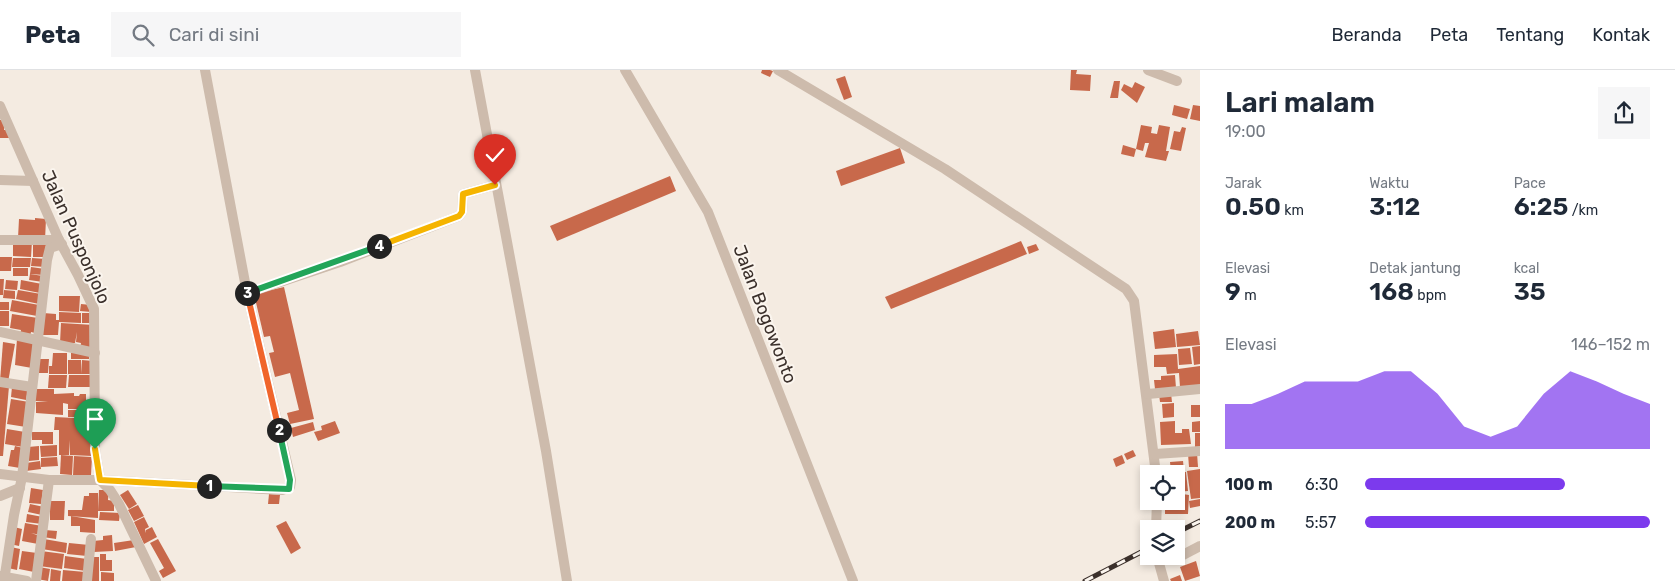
<!DOCTYPE html>
<html lang="id">
<meta charset="utf-8">
<style>
body{margin:0;font-family:Rubik,sans-serif;background:#f6f6f7;color:#1f2937;height:100vh;display:flex;flex-direction:column;font-size:19px;white-space:nowrap}
*{box-sizing:border-box;margin:0}
p{font-size:16px;color:#747a83}
.icon{flex:none;width:28px;height:28px;fill:none;stroke:currentColor;stroke-width:2;stroke-linecap:round;stroke-linejoin:round}
.map{position:relative;flex:1;overflow:hidden}
.panel{display:flex;flex-direction:column;background:#fff;width:475px}
.panel>*{flex:none}
.buttons{position:absolute;left:1140px;top:395px;display:grid;gap:10px}
.buttons a{display:grid;place-items:center;width:45px;height:45px;border-radius:0px;background:#fff;box-shadow:0 2px 8px #0003;font-size:25px}
.pin{position:absolute;display:grid;place-items:center;width:42px;height:42px;color:#fff;margin:-51px -21px;border-radius:50% 50% 50% 0;rotate:-45deg;box-shadow:0 0 5px #0007}
.pin .icon{rotate:45deg}
.km{position:absolute;width:25px;height:25px;margin:-12px;border-radius:50%;background:#222;color:#fff;font-size:14px;line-height:25px;text-align:center}
.round{display:grid;place-items:center;flex:none;width:52px;height:52px;border-radius:0px;background:#f6f6f7}
.head{display:flex;align-items:center;justify-content:space-between;height:85px;padding:0 25px}
h1{font-size:28px;font-weight:600;line-height:38px}
.stats{display:grid;grid-template-columns:repeat(3,1fr);gap:8px;height:85px;padding:5px 25px}
.stats div{display:grid;align-content:center}
.stats b{font-size:25px;font-weight:600}
.stats small{font-size:14px;font-weight:400}
.stats p{font-size:14px}
.chart{height:140px;padding:10px 25px}
.chart p{display:flex;justify-content:space-between}
.chart svg{width:100%;height:90px;margin-top:5px;fill:#7c3aed;opacity:.7}
ul{padding:0 25px;list-style:none;font-size:16px}
li{display:grid;grid-template-columns:80px 60px 1fr;align-items:center;height:38px}
li i{height:12px;border-radius:6px;background:#7c3aed}
header{display:flex;align-items:center;gap:30px;box-sizing:border-box;height:70px;padding:0 25px;background:#fff;border-bottom:1px solid #e0e1e3}
header strong{font-size:24px}
nav{display:flex;gap:28px;margin-inline-start:auto;font-size:18px}
.search{width:350px;height:45px;background:#f6f6f7;display:flex;align-items:center;gap:12px;box-sizing:border-box;padding:0 18px;border-radius:0px;color:#747a83;font-size:19px}
main{display:flex;flex:1;min-height:0}
.map>svg:first-child{display:block}
</style>
<header>
<strong>Peta</strong>
<div class="search"><svg class="icon" aria-label="search" viewBox="0 0 24 24"><circle cx="10" cy="10" r="6"/><path d="M15 15l6 6"/></svg>Cari di sini</div>
<nav><a>Beranda</a><a>Peta</a><a>Tentang</a><a>Kontak</a></nav>
</header>
<main>
<div class="map">
<svg width="1200" height="511" viewBox="0 0 1200 511">
<rect width="100%" height="100%" fill="#f4ebe1"/>
<!-- building -->
<g fill="#c8694b">
<polygon points="762,0 770,0 773,1 770,7 761,3"/>
<polygon points="1071,0 1077,0 1076,4 1091,5 1090,21 1070,20"/>
<polygon points="845,6 852,27 844,30 836,9"/>
<polygon points="1114,11 1120,11 1118,28 1110,28"/>
<polygon points="1135,12 1145,17 1137,33 1121,20 1124,14 1132,18"/>
<polygon points="1174,35 1190,39 1187,49 1172,45"/>
<polygon points="1193,35 1200,36 1200,51 1190,49"/>
<polygon points="0,50 5,50 4,60 9,60 9,68 0,68"/>
<polygon points="1141,55 1152,57 1151,63 1157,64 1159,55 1170,57 1166,81 1169,81 1166,91 1145,87 1149,73 1145,73 1143,81 1136,79"/>
<polygon points="1182,57 1186,58 1181,81 1170,79 1174,61 1180,62"/>
<polygon points="1123,75 1136,79 1134,87 1121,84"/>
<polygon points="900,78 905,93 841,116 836,101"/>
<polygon points="670,106 676,121 557,171 550,156"/>
<polygon points="35,148 46,149 45,170 18,168 19,149 35,150"/>
<polygon points="13,171 32,171 31,187 13,186"/>
<polygon points="33,171 46,172 45,187 33,187"/>
<polygon points="1021,171 1027,184 891,239 885,227"/>
<polygon points="1036,174 1039,180 1029,184 1027,177"/>
<polygon points="0,187 12,187 11,201 0,201"/>
<polygon points="13,188 31,188 30,197 12,197"/>
<polygon points="32,188 46,189 45,197 31,196"/>
<polygon points="31,197 45,199 44,205 30,204"/>
<rect x="13" y="198" width="15" height="8"/>
<polygon points="30,204 43,206 43,212 29,210"/>
<polygon points="0,209 4,209 3,225 0,225"/>
<polygon points="6,210 18,211 17,220 5,219"/>
<polygon points="21,210 42,214 40,223 20,219"/>
<polygon points="284,217 314,349 290,354 287,343 299,340 290,303 275,307 269,283 274,282 270,266 264,267 254,224"/>
<polygon points="4,220 15,221 15,229 3,228"/>
<polygon points="18,220 41,224 39,234 16,229"/>
<polygon points="59,226 80,226 79,242 59,241"/>
<polygon points="12,230 39,235 37,246 10,241"/>
<rect x="0" y="232" width="9" height="8"/>
<polygon points="81,234 91,235 91,242 80,241"/>
<rect x="0" y="241" width="9" height="15"/>
<polygon points="59,242 81,243 81,253 59,252 58,265 42,265 43,243 56,244 56,250 59,250"/>
<polygon points="82,243 94,243 93,253 82,253"/>
<polygon points="12,244 38,248 35,263 31,262 30,267 20,265 21,260 10,258"/>
<polygon points="61,253 94,255 93,280 80,279 81,273 76,272 77,262 75,273 60,273"/>
<polygon points="1174,259 1176,277 1155,279 1153,262"/>
<polygon points="1198,261 1200,275 1177,277 1176,264"/>
<polygon points="17,269 36,272 32,298 15,295"/>
<polygon points="3,272 15,274 8,312 0,311"/>
<polygon points="1200,276 1200,294 1194,295 1192,277"/>
<polygon points="1190,278 1192,294 1179,295 1178,279"/>
<polygon points="53,283 67,283 67,304 49,304 49,296 52,296"/>
<rect x="71" y="283" width="18" height="6"/>
<polygon points="1177,284 1178,299 1200,296 1200,315 1180,317 1179,303 1167,304 1166,297 1154,297 1154,285"/>
<polygon points="38,289 49,289 48,303 37,303"/>
<rect x="68" y="290" width="13" height="14"/>
<polygon points="82,290 93,291 93,304 81,304"/>
<polygon points="49,305 67,305 66,318 48,318"/>
<polygon points="69,305 92,305 92,317 68,317"/>
<polygon points="1175,305 1176,318 1155,319 1154,310 1161,310 1161,306"/>
<polygon points="0,315 9,316 3,386 0,386"/>
<polygon points="12,317 28,319 26,330 11,327"/>
<polygon points="35,319 54,319 54,324 74,323 74,326 79,326 80,324 86,324 86,339 68,339 68,334 63,333 63,345 36,343 36,332 48,331 35,331"/>
<polygon points="1171,323 1172,332 1160,332 1159,324"/>
<polygon points="11,329 29,332 26,357 7,354"/>
<polygon points="1174,333 1174,347 1163,348 1162,334"/>
<rect x="1191" y="335" width="9" height="12"/>
<rect x="68" y="340" width="14" height="7"/>
<polygon points="55,347 93,349 92,386 70,385 69,370 69,385 59,385 59,360 54,360"/>
<polygon points="335,351 340,363 318,371 314,362 322,360 321,356"/>
<polygon points="1175,351 1175,363 1182,363 1182,359 1189,359 1191,374 1161,375 1160,352"/>
<polygon points="1200,351 1200,362 1192,362 1192,352"/>
<polygon points="313,352 315,360 293,367 291,358"/>
<polygon points="7,359 25,362 23,377 5,374"/>
<polygon points="32,362 53,362 53,374 42,374 42,370 32,370"/>
<rect x="1195" y="363" width="5" height="14"/>
<polygon points="57,375 57,386 41,387 40,376"/>
<polygon points="15,376 23,378 20,398 8,396 11,380 14,380"/>
<polygon points="39,376 39,390 29,391 28,377"/>
<polygon points="1133,380 1136,386 1127,390 1124,384"/>
<polygon points="1197,383 1198,397 1189,397 1188,384"/>
<polygon points="61,385 73,386 72,405 60,404"/>
<polygon points="1122,385 1125,393 1116,397 1113,389"/>
<polygon points="74,386 92,387 91,405 73,405"/>
<polygon points="57,387 58,396 41,397 41,388"/>
<polygon points="40,391 41,399 26,401 26,393"/>
<polygon points="1183,391 1184,401 1171,402 1170,392"/>
<polygon points="1200,399 1200,428 1191,429 1187,401"/>
<polygon points="1176,402 1186,402 1188,421 1176,422"/>
<polygon points="31,418 43,420 41,434 29,433"/>
<polygon points="99,420 109,420 108,430 114,431 114,441 98,441"/>
<polygon points="128,420 137,434 129,439 120,425"/>
<polygon points="89,423 98,423 98,448 68,446 68,440 82,440 84,426 89,426"/>
<polygon points="1176,423 1189,425 1188,444 1165,444 1165,434 1178,434 1178,431 1182,431 1176,430"/>
<polygon points="269,424 280,425 279,434 268,434"/>
<polygon points="1200,429 1200,436 1190,438 1189,431"/>
<polygon points="50,431 65,431 64,450 50,450"/>
<polygon points="30,434 44,437 42,445 28,442"/>
<polygon points="138,435 144,446 134,451 128,440"/>
<polygon points="100,442 120,443 119,451 99,450"/>
<polygon points="27,444 43,447 42,454 26,452"/>
<polygon points="71,446 95,450 95,463 80,462 80,456 71,456"/>
<polygon points="144,447 149,457 145,459 146,463 146,460 152,457 157,467 144,474 134,452"/>
<polygon points="286,451 301,478 291,484 276,456"/>
<polygon points="25,453 42,456 40,465 31,463 40,466 38,474 22,471"/>
<polygon points="14,457 22,459 19,476 10,474"/>
<polygon points="45,460 57,461 56,469 43,467"/>
<polygon points="112,465 113,481 94,482 93,471 103,470 103,466"/>
<polygon points="44,469 67,473 66,483 42,479"/>
<polygon points="158,469 176,501 163,508 159,501 164,498 150,473"/>
<polygon points="134,470 136,477 115,481 114,473"/>
<polygon points="69,473 89,475 87,486 67,484"/>
<polygon points="11,477 20,479 17,500 8,498"/>
<polygon points="22,481 37,483 34,502 19,499"/>
<polygon points="41,481 64,484 62,499 39,496"/>
<polygon points="100,484 106,484 106,490 112,490 112,501 100,501"/>
<polygon points="65,486 87,489 86,501 64,498"/>
<polygon points="91,487 99,487 99,511 92,511"/>
<polygon points="1196,491 1200,506 1185,511 1180,497"/>
<polygon points="39,497 50,499 48,511 37,509"/>
<polygon points="51,499 61,501 60,511 50,511"/>
<polygon points="63,500 85,502 84,511 71,511 71,505 71,511 62,511"/>
<polygon points="101,502 114,503 114,511 101,511"/>
<polygon points="1180,505 1182,511 1171,511 1170,509"/>
</g>
<g fill="none" stroke-linecap="round" stroke-linejoin="round">
<!-- minor -->
<g stroke="#cdbbac" stroke-width="10">
<polyline points="475,0 546,381 567,511"/>
<polyline points="625,0 708,142 853,511"/>
<polyline points="778,0 945,99 1126,219 1134,231 1156,404"/>
<polyline points="1148,0 1177,11"/>
<polyline points="0,36 59,170 78,205 94,239 95,379 100,410 110,420 119,434 156,511"/>
<polyline points="0,110 33,111"/>
<polyline points="0,170 59,170"/>
<polyline points="247,223 340,192 459,146 462,142 463,124 495,115"/>
<polyline points="0,262 95,283"/>
<polyline points="0,312 32,317"/>
<polyline points="1148,324 1200,319"/>
<polyline points="1155,384 1200,381"/>
<polyline points="0,404 49,410 100,410 282,420 290,417 291,410 247,223 205,0"/>
<polyline points="0,426 20,418"/>
<polyline points="1156,459 1157,431"/>
<polyline points="1157,486 1164,511"/>
<polyline points="1179,487 1200,476"/>
<polyline points="0,506 27,511"/>
<polyline points="4,511 14,445 22,407 47,190 50,178 62,174"/>
<polyline points="36,511 49,410"/>
<polyline points="87,511 91,469"/>
</g>
<defs>
<g id="rail">
<polyline points="1176,463 1200,451"/>
<polyline points="1085,511 1149,478"/>
</g>
</defs>
<!-- rail casing -->
<use href="#rail" stroke="#3b302b" stroke-width="5"/>
<!-- rail -->
<use href="#rail" stroke="#fbf5ee" stroke-width="3" stroke-dasharray="9" stroke-linecap="butt"/>
</g>
<g fill="none" stroke-linecap="round" stroke-linejoin="round">
<defs>
<polyline id="split-1" points="95,379 100,410 209,416"/>
<polyline id="split-2" points="209,416 289,419 290,410 279,360"/>
<polyline id="split-3" points="247,223 279,360"/>
<polyline id="split-4" points="247,223 379,176"/>
<polyline id="split-5" points="379,176 459,146 462,142 463,124 495,115"/>
</defs>
<!-- split-1 casing -->
<use href="#split-1" stroke="#fff" stroke-width="10"/>
<!-- split-2 casing -->
<use href="#split-2" stroke="#fff" stroke-width="10"/>
<!-- split-3 casing -->
<use href="#split-3" stroke="#fff" stroke-width="10"/>
<!-- split-4 casing -->
<use href="#split-4" stroke="#fff" stroke-width="10"/>
<!-- split-5 casing -->
<use href="#split-5" stroke="#fff" stroke-width="10"/>
<!-- split-1 -->
<use href="#split-1" stroke="#f5b400" stroke-width="6"/>
<!-- split-2 -->
<use href="#split-2" stroke="#22a559" stroke-width="6"/>
<!-- split-3 -->
<use href="#split-3" stroke="#f0652b" stroke-width="6"/>
<!-- split-4 -->
<use href="#split-4" stroke="#22a559" stroke-width="6"/>
<!-- split-5 -->
<use href="#split-5" stroke="#f5b400" stroke-width="6"/>
</g>
<g text-anchor="middle" stroke-width="4" stroke-linejoin="round" paint-order="stroke">
<!-- street labels -->
<g font-size="18" fill="#3b302b" stroke="#fbf5ee">
<text transform="translate(76 167) rotate(66)" y="6">Jalan Pusponjolo</text>
<text transform="translate(765 244) rotate(69)" y="6">Jalan Bogowonto</text>
</g>
</g>
</svg>
<div class="buttons">
<a><svg class="icon" aria-label="locate" viewBox="0 0 24 24"><circle cx="12" cy="12" r="6"/><path d="M12 2v4M12 18v4M2 12h4M18 12h4"/></svg></a>
<a><svg class="icon" aria-label="layers" viewBox="0 0 24 24"><path d="M12 4l9 5-9 5-9-5zM3 14l9 5 9-5"/></svg></a>
</div>
<div class="pin" style="left:95px;top:379px;background:#1e9e55"><svg class="icon" aria-label="arrive" viewBox="0 0 24 24"><path d="M6 21V4h12l-3 4 3 4H6"/></svg></div>
<div class="pin" style="left:495px;top:115px;background:#d93025"><svg class="icon" aria-label="check" viewBox="0 0 24 24"><path d="M5 12l5 5 9-10"/></svg></div>
<b class="km" style="left:209px;top:416px">1</b>
<b class="km" style="left:279px;top:360px">2</b>
<b class="km" style="left:247px;top:223px">3</b>
<b class="km" style="left:379px;top:176px">4</b>
</div>
<section class="panel">
<div class="head"><div><h1>Lari malam</h1><p>19:00</p></div><a class="round"><svg class="icon" aria-label="share" viewBox="0 0 24 24"><path d="M12 15V3M7 8l5-5 5 5M5 13v7h14v-7"/></svg></a></div>
<div class="stats">
<div><p>Jarak</p><b>0.50<small> km</small></b></div>
<div><p>Waktu</p><b>3:12</b></div>
<div><p>Pace</p><b>6:25<small> /km</small></b></div>
</div>
<div class="stats">
<div><p>Elevasi</p><b>9<small> m</small></b></div>
<div><p>Detak jantung</p><b>168<small> bpm</small></b></div>
<div><p>kcal</p><b>35</b></div>
</div>
<div class="chart"><p><span>Elevasi</span>146–152 m</p>
<svg viewBox="0 0 160 44" preserveAspectRatio="none"><path d="M0 44V22L10 22L20 17L30 11L40 11L50 11L60 6L70 6L80 17L90 33L100 38L110 33L120 17L130 6L140 11L150 17L160 22V44z"/></svg>
</div>
<ul>
<li><b>100 m</b>6:30<i style="width:70%"></i></li>
<li><b>200 m</b>5:57<i style="width:100%"></i></li>
</ul>
</section>
</main>
